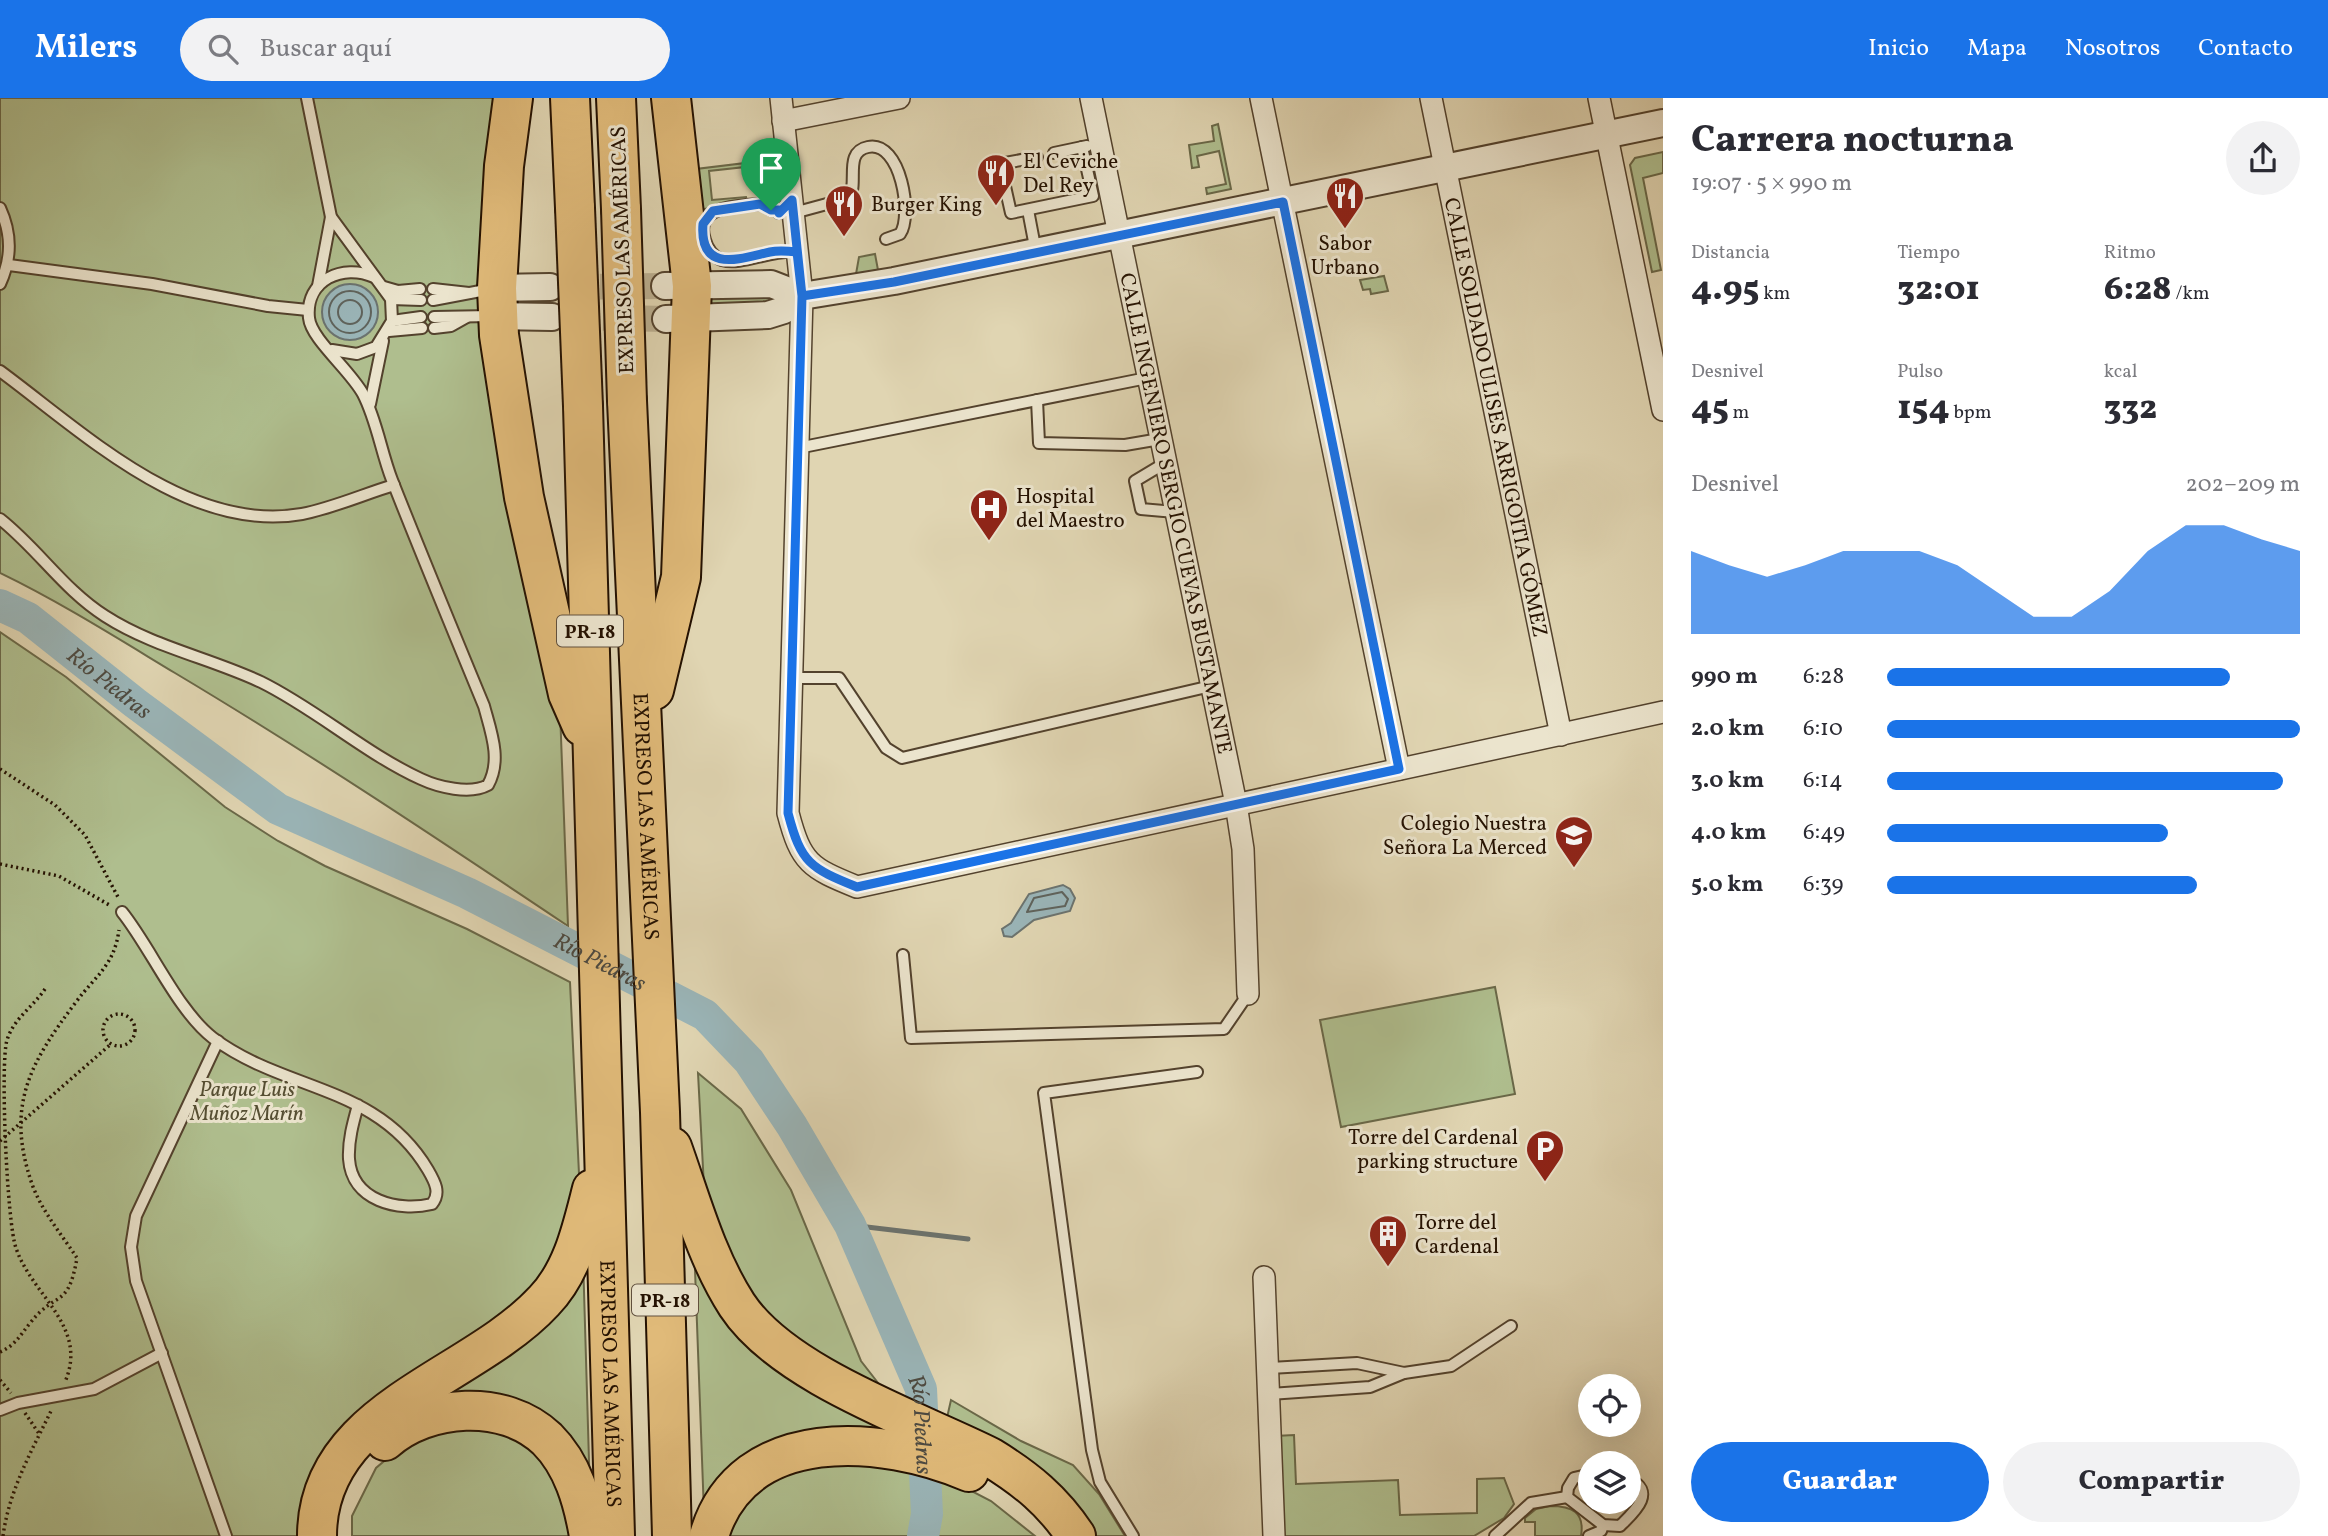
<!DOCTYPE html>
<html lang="es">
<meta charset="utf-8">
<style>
body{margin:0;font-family:Vollkorn,serif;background:#f2f2f3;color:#2b2b33;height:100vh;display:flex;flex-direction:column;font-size:26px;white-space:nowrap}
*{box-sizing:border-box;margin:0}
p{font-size:23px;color:#7c7c81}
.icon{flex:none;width:38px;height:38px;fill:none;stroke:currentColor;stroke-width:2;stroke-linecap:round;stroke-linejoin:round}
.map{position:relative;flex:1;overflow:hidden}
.drawer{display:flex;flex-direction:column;background:#fff;width:665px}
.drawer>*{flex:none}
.tools{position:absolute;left:1578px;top:1276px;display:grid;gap:14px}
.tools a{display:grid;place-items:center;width:63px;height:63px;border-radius:50%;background:#fff;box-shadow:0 7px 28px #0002;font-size:35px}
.pin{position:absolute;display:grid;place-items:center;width:60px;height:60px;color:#fff;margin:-72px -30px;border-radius:50% 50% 50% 0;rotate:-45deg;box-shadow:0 0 7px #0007}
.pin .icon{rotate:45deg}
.round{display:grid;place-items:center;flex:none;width:74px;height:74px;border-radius:37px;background:#f2f2f3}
.head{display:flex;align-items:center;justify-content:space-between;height:119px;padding:0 28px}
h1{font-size:38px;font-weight:800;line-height:52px}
.metrics{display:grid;grid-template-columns:repeat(3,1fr);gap:10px;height:119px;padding:7px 28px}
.metrics div{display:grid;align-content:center}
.metrics b{font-size:35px;font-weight:800}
.metrics small{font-size:19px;font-weight:400}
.metrics p{font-size:19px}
.chart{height:196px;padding:14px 28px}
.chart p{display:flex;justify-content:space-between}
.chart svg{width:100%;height:126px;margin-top:7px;fill:#1a73e8;opacity:.7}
.primary-button{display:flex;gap:14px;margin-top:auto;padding:14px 28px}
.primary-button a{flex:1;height:80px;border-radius:42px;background:#1a73e8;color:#fff;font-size:28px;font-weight:800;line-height:80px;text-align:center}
.primary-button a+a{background:#f2f2f3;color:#2b2b33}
ul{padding:0 28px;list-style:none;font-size:23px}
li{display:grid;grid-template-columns:112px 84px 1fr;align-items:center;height:52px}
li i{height:18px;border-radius:9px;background:#1a73e8}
header{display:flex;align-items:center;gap:42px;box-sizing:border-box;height:98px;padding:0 35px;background:#1a73e8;color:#fff}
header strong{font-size:33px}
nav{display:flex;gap:38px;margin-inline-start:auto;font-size:24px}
.search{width:490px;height:63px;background:#f2f2f3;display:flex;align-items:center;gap:18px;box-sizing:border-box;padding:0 24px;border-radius:38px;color:#7c7c81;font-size:26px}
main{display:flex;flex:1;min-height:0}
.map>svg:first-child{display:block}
</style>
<header>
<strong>Milers</strong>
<div class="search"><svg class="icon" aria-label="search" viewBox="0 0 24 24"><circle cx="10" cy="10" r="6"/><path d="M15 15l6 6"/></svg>Buscar aquí</div>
<nav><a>Inicio</a><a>Mapa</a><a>Nosotros</a><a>Contacto</a></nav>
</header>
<main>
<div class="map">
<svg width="1663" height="1438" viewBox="0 0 1663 1438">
<rect width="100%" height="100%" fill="#e0d5b2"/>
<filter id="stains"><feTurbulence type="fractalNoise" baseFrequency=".00286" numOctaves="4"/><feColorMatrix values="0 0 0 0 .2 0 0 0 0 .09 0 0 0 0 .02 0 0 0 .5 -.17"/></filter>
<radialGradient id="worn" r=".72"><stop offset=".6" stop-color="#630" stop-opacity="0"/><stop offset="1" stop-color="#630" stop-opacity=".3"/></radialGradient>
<!-- green -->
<g fill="#afbe8e" stroke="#6a6848" stroke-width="2">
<path d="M0,0h504l-11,146 66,439 9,243c-130,-87 -259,-173 -393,-253 -58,-35 -115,-71 -175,-100z"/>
<polygon points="1218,26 1231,91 1207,96 1206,90 1226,86 1219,53 1197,58 1199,69 1192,70 1189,47 1214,43 1212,28"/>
<polygon points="1663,54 1663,75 1643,80 1661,172 1652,174 1630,67 1635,60"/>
<polygon points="754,64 754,68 709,73 712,102 746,99 747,104 692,113 688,72"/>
<polygon points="875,156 878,172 856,176 859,159"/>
<polygon points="1384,178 1388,193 1371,196 1370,191 1363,192 1360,182"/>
<polygon points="767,197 771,204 709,207 708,201"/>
<polygon points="0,534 66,579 225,709 278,743 325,768 467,831 570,884 579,1076 570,1137 533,1200 371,1313 307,1438 0,1438"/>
<polygon points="1495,889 1515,996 1341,1029 1320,922"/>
<polygon points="698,975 741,1011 791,1092 861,1263 882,1290 791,1244 746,1200 705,1108"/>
<polygon points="694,1145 712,1181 901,1339 846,1335 704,1415"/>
<polygon points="583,1159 590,1397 570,1353 427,1310"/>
<polygon points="951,1302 1021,1343 1073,1367 1099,1396 1125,1438 1089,1438 946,1324"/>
<polygon points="488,1324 547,1356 582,1438 352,1438 352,1418 376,1370 415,1337"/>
<polygon points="1294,1337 1296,1386 1398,1382 1400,1417 1477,1415 1477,1381 1504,1380 1514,1406 1504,1420 1474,1438 1278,1438 1275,1338"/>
<polygon points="817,1360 916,1371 923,1391 919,1438 720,1438 740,1398"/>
<polygon points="935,1374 991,1403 1035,1438 928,1438 931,1380"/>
<path d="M1550,1408c22,0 35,6 31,30h-46v-14h-10v-4l11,-9z"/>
</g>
<!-- water -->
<g fill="#9ab5b8" stroke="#6b736f" stroke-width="2">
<circle cx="350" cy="214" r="28"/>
<polygon points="1063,787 1070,791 1075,800 1070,813 1034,822 1012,839 1004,838 1002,831 1011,825 1029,796"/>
</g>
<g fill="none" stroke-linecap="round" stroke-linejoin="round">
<!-- shore -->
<g stroke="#5f635c" stroke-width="2">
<circle cx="350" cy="214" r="21"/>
<circle cx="350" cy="214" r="12"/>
<polygon points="1062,794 1068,801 1065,808 1027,814 1034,800"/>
</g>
<!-- stream -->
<polyline stroke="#6b736f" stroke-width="5" points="850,1127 968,1141"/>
<!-- river -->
<path stroke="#9ab5b8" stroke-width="32" id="s1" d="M0,507l28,13 107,85 143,106 189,84 238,122 44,46 43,65 58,99 71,164 6,125 -4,22"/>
<!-- tertiary-tunnel -->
<g stroke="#baae8f" stroke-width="26" stroke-dasharray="26 13" stroke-linecap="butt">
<polyline points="561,189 665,188"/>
<polyline points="564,219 666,221"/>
</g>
<defs>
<g id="service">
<polyline points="307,0 331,119 391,201 392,223 376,249 357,256 332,252"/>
<polyline points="1054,55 1087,48"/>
<polyline points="1037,59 1000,66 1011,115 1093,98 1082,49"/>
<path d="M791,102l-12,13v-3h-8l-8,-6c-22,1 -70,1 -58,36 2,8 8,17 17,20 20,6 49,-11 75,-8"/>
<path d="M0,110c12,26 12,50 0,76"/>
<polyline points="1028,112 1036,154"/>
<path d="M794,120l7,-7 48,-13c10,-15 -6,-46 19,-51 33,-7 45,69 32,87l-14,5"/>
<polyline points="9,167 152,186 268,208 308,212"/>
<polyline points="318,188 331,119"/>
<polyline points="384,189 398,193 420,191"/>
<polyline points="433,191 469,195"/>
<polyline points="391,201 421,202"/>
<polyline points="433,202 491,191"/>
<polyline points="434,219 491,218"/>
<polyline points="392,223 421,219"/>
<polyline points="434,230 451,228 467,219"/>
<polyline points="389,233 422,230"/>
<path d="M0,273c84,62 189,163 302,143 31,-6 62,-20 92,-29"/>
<polyline points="1037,302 1039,345 1125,347 1160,341"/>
<polyline points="370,306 383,243"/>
<polyline points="798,350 1147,280"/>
<polyline points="1165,365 1135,383 1141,411 1175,414"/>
<path d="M0,421c38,30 64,71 105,97 48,31 105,42 156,66 55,27 105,72 160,97 17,8 49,16 67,6 14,-25 3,-53 -4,-79 -31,-75 -62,-150 -92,-226 -11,-28 -15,-59 -29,-86 -13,-24 -52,-55 -54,-76 -4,-38 34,-55 65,-41"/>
<polyline points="791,580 839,580 886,650 902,660 1211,588"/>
<path d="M122,814c29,36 55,98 91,126 72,54 164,46 215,132 7,12 13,23 4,34 -34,8 -80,-3 -83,-45 -1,-18 4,-36 9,-54"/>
<polyline points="903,857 911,940 1224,931 1248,896"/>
<polyline points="218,943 136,1118 131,1149 136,1183 226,1438"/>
<polyline points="1268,1270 1357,1265 1404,1275 1370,1289 1269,1296"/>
<polyline points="1404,1275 1451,1268 1511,1228"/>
<polyline points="0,1312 18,1305 94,1291 162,1255"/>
<path d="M1591,1376l-17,4 -6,10 -1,9 36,28 17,1c14,-14 37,-34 9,-47"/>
<polyline points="1133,1438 1100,1384 1092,1352 1044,995 1197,974"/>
<polyline points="1495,1438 1531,1405 1567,1399"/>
<polyline points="1589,1438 1601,1433 1603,1427"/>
</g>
<g id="minor">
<path d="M781,0l21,198 -14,517c13,50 22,55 69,74l806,-175"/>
<path id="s2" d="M1091,0l145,706 7,45 5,145"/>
<polyline points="1261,0 1399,671"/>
<path id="s3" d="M1431,0l130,637"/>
<polyline points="1599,0 1663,312"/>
<polyline points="783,23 899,0"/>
<polyline points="1264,1179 1274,1438"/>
</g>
<g id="tertiary">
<polyline points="665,188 771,186 802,198"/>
<polyline points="497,190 550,189"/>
<polyline points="498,218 552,219"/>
<polyline points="666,221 768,217 784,212 802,198 894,183 1663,25"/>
</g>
<g id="motorway">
<polyline points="513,0 504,68 497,190 499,237 524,399 568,596 582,628"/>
<polyline points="570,0 575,110"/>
<polyline points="616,0 621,111"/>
<path id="s4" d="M627,303l33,711 12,424"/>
<path id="s5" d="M583,308l32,1130"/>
<polyline points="654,592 681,479 692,188 671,0"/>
<path d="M672,1049c19,53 34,110 65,158 46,70 179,115 253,152 36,22 63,44 86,79"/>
<path d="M385,1343c42,-37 119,-43 162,-2 26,26 36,62 42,97"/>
<path d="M317,1438c0,-127 154,-156 227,-235 29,-30 38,-73 48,-112"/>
<path d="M709,1438c33,-113 174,-101 260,-64"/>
</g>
</defs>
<!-- service casing -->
<use href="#service" stroke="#53422d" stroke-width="14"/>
<!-- minor casing -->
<use href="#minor" stroke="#53422d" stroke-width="24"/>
<!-- tertiary casing -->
<use href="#tertiary" stroke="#53422d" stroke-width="30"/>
<!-- motorway casing -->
<use href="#motorway" stroke="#241101" stroke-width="42"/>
<!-- path -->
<g stroke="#241101" stroke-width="3.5" stroke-dasharray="2 3.5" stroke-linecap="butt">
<polyline points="0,671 55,707 85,737 119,801"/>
<polyline points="0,766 59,778 111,808"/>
<path d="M45,891c-12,18 -31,29 -38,51 -7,22 0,184 9,208 16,48 73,78 49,134"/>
<circle cx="119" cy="932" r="16"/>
<polyline points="0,1043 111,946"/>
<path d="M0,1254c16,-7 20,-17 31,-30 25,-32 37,-12 46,-64 -15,-23 -36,-48 -45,-74 -27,-78 -2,-121 44,-182 20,-27 38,-36 43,-72"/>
<polyline points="0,1282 11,1295"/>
<polyline points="25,1315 40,1337"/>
<path d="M3,1438c6,-45 28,-84 48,-125"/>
</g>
<!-- service -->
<use href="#service" stroke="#ebe4cd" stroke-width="10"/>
<!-- minor -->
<use href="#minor" stroke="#ebe4cd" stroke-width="21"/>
<!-- tertiary -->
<use href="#tertiary" stroke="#ebe4cd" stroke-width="26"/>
<!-- motorway -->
<use href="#motorway" stroke="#e0ba79" stroke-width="38"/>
<defs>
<g id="motorway-bridge">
<polyline points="575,110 583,308"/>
<polyline points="621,111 627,303"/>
</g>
</defs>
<!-- motorway-bridge casing -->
<use href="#motorway-bridge" stroke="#241101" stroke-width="42" stroke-linecap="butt"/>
<!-- motorway-bridge -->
<use href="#motorway-bridge" stroke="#e0ba79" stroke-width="38"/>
</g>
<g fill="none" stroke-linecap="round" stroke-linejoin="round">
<defs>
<path id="route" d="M771,112h8v3l13,-13 10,96 -14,517c13,50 22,55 69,74l542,-118 -116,-567 -389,80 -92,14 -5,-44c-9,-1 -18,-2 -27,0 -28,6 -71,23 -67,-28l10,-13 47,-7 11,6"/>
</defs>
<!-- route casing -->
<use href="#route" stroke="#fff" stroke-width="14"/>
<!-- route -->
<use href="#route" stroke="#1a73e8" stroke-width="9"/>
</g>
<!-- icons -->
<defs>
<symbol id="restaurant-pin" viewBox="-11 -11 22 30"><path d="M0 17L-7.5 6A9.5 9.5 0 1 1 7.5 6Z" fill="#8f2418" stroke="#ebe4cd"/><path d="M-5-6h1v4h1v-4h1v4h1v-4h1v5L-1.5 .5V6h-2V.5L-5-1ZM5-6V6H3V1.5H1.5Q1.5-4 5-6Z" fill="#fff"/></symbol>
<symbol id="hospital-pin" viewBox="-11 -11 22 30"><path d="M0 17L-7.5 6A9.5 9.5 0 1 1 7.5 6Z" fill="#8f2418" stroke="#ebe4cd"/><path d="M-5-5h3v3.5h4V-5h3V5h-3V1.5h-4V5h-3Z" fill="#fff"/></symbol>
<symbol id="school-pin" viewBox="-11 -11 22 30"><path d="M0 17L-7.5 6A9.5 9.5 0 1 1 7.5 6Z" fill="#8f2418" stroke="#ebe4cd"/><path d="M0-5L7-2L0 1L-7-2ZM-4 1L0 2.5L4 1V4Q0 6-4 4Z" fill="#fff"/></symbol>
<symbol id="parking-pin" viewBox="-11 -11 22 30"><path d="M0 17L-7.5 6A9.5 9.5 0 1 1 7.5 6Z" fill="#8f2418" stroke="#ebe4cd"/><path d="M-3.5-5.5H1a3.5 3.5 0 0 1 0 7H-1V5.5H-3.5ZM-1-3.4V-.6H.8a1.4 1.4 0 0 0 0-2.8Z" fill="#fff"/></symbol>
<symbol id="building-pin" viewBox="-11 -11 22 30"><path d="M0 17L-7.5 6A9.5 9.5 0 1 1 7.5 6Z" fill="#8f2418" stroke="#ebe4cd"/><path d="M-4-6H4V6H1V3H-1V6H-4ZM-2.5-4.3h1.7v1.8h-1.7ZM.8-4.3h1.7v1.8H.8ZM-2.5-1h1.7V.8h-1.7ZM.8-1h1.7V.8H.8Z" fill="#fff"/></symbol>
</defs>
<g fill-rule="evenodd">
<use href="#restaurant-pin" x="974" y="53" width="44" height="60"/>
<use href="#restaurant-pin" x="1323" y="76" width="44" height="60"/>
<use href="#restaurant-pin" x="822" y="84" width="44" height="60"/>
<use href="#hospital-pin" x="967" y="388" width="44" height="60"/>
<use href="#school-pin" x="1552" y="715" width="44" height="60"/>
<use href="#parking-pin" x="1523" y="1029" width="44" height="60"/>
<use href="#building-pin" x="1366" y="1114" width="44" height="60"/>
</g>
<g text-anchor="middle" stroke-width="6" stroke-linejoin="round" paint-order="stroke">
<!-- shield labels -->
<g fill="#ebe4cd" stroke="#60503e" stroke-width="2">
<rect x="557" y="517.5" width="66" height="31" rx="5"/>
<rect x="632" y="1186.5" width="66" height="31" rx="5"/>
</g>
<g font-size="19" font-weight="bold" fill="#241101">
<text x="590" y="540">PR-18</text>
<text x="665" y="1209">PR-18</text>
</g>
<!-- poi labels -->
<g font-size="21" fill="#241101" stroke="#ebe4cd" text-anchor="start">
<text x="1023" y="70">El Ceviche<tspan x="1023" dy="24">Del Rey</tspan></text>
<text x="871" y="113">Burger King</text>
<text x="1345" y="152" text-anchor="middle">Sabor<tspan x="1345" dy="24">Urbano</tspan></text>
<text x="1016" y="405">Hospital<tspan x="1016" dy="24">del Maestro</tspan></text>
<text x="1547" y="732" text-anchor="end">Colegio Nuestra<tspan x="1547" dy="24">Señora La Merced</tspan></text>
<text x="1518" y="1046" text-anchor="end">Torre del Cardenal<tspan x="1518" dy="24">parking structure</tspan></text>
<text x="1415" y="1131">Torre del<tspan x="1415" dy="24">Cardenal</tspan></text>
</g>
<!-- street labels -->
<g font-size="21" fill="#241101" stroke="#ebe4cd">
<text transform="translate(622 152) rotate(-92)" y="7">EXPRESO LAS AMÉRICAS</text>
<text dy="7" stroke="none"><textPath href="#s3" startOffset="326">CALLE SOLDADO ULISES ARRIGOITIA GÓMEZ</textPath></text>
<text dy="7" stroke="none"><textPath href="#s2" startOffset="424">CALLE INGENIERO SERGIO CUEVAS BUSTAMANTE</textPath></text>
<text dy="7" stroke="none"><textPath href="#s4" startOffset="416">EXPRESO LAS AMÉRICAS</textPath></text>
<text dy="7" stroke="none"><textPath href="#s5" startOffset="978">EXPRESO LAS AMÉRICAS</textPath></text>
</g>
<!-- park labels -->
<g font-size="21" font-style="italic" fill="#554e32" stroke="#ebe4cd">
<text x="247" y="998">Parque Luis<tspan x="247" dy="24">Muñoz Marín</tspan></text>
</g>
<!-- water labels -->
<g font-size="23" font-style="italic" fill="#4d4a41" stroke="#ebe4cd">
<text dy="8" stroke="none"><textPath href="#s1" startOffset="135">Río Piedras</textPath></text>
<text dy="8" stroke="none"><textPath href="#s1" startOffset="702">Río Piedras</textPath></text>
<text dy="8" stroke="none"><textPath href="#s1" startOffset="1290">Río Piedras</textPath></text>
</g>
</g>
<rect width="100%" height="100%" filter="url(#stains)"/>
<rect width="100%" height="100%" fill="url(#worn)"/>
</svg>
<div class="tools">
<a><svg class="icon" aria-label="locate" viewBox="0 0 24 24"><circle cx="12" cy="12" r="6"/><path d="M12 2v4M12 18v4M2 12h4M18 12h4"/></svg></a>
<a><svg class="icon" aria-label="layers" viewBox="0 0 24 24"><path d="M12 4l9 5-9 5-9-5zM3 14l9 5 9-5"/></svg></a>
</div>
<div class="pin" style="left:771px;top:112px;background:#1e9e55"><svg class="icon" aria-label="arrive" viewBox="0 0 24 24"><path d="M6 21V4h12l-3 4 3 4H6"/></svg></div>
</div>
<section class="drawer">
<div class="head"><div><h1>Carrera nocturna</h1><p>19:07 · 5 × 990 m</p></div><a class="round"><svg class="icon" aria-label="share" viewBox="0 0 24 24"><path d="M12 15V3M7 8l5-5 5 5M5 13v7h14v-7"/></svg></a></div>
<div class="metrics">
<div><p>Distancia</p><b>4.95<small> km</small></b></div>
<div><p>Tiempo</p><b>32:01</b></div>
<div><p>Ritmo</p><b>6:28<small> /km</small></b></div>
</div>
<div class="metrics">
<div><p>Desnivel</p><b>45<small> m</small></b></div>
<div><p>Pulso</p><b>154<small> bpm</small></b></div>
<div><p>kcal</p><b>332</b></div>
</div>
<div class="chart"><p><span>Desnivel</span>202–209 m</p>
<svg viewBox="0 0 160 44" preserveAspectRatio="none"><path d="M0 44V15L10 20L20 24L30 20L40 15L50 15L60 15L70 20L80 29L90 38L100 38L110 29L120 15L130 6L140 6L150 11L160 15V44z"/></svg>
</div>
<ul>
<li><b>990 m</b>6:28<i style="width:83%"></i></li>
<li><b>2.0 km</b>6:10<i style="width:100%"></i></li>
<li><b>3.0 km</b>6:14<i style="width:96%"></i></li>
<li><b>4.0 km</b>6:49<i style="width:68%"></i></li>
<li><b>5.0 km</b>6:39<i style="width:75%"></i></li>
</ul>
<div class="primary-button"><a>Guardar</a><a>Compartir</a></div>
</section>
</main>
